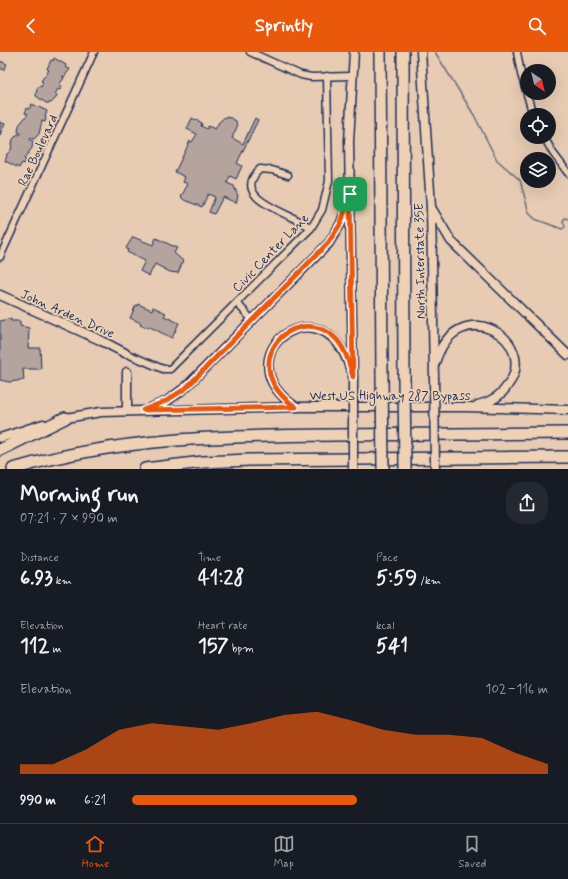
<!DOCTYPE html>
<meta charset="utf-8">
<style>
body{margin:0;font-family:Mynerve,sans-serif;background:#242831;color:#f1f3f6;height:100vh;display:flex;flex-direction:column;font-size:15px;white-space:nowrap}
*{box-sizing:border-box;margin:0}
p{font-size:13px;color:#9ea1a6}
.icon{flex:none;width:22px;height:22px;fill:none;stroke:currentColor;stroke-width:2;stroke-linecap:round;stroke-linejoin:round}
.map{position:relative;height:417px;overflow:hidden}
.panel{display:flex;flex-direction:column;background:#171b24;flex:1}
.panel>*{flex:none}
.needle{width:26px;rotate:145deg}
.tools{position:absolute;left:520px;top:12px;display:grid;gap:8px}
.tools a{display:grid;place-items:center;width:36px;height:36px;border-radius:50%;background:#171b24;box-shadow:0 4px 16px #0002;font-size:20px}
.pin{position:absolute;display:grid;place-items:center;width:34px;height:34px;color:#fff;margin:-17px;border-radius:8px;box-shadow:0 2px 6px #0006}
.round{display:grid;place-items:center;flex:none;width:42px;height:42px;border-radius:16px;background:#242831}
.headline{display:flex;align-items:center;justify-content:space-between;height:68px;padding:0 20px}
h1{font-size:22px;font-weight:800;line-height:30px}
.stats{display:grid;grid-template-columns:repeat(3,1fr);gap:6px;height:68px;padding:4px 20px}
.stats div{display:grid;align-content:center}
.stats b{font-size:20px;font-weight:800}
.stats small{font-size:11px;font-weight:400}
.stats p{font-size:11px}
.chart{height:112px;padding:8px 20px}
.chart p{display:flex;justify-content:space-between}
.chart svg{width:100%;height:72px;margin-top:4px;fill:#ea580c;opacity:.7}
ul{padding:0 20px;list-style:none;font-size:13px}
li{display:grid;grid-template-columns:64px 48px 1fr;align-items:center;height:30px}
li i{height:10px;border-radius:5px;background:#ea580c}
header{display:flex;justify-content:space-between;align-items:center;height:52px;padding:0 20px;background:#ea580c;color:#fff;font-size:18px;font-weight:800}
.tab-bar{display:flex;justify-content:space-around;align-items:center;height:56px;border-top:1px solid #363941;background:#171b24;font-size:11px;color:#9ea1a6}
.tab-bar a{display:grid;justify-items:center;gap:2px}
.tab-bar .active{color:#ea580c}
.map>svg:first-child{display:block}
</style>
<header><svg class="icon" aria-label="back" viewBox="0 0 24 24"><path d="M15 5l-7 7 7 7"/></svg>Sprintly<svg class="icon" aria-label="search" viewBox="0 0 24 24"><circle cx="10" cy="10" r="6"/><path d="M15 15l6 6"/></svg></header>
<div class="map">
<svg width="568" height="417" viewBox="0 0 568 417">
<rect width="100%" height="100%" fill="#e7cbb2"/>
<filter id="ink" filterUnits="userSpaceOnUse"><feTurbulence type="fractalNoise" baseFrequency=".025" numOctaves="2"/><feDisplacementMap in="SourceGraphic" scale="8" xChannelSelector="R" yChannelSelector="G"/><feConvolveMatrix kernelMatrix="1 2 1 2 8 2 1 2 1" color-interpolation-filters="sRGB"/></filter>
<g filter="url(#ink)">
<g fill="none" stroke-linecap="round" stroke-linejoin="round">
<!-- stream -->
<polyline stroke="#6b6c7f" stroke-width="1.5" points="435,0 474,63 497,108 520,128 529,161 535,167 562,177 565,175 563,169 565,166 568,167"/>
</g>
<!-- building -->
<g fill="#b4a49d" stroke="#1b2f5e">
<polygon points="54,6 66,13 65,15 70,17 64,25 62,24 64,26 59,33 62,34 60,38 58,37 55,42 57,43 56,46 51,51 46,51 36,44 37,37 39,34 41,35 43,30 41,29 49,18 47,17 51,8 53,9"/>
<polygon points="0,9 7,12 4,18 0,16"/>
<polygon points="32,52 47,59 45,65 46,66 45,70 42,69 39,82 34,87 31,86 30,88 33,89 32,96 24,107 26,108 24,112 22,111 19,116 5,109 7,104 6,103 11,98 13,87 18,82 20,83 21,81 18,80 19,73 28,62 25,61 27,56 29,57"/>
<polygon points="225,65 231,66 236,69 237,75 232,86 243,92 255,66 258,68 237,111 242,114 236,127 230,124 227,131 234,134 238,144 236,151 223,145 214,162 209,160 215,145 208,142 202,155 184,148 181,145 188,132 183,130 185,125 175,120 190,89 192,90 197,82 187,77 192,66 202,71 201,74 207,77 208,74 215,77 219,70"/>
<polygon points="0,70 5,72 0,83"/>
<polygon points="133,185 153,193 156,186 177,196 174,201 183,209 178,221 170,220 155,212 149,224 140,219 145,209 127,200 128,198 126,196"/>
<polygon points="138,252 152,258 153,255 166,261 164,264 179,271 172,286 148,274 147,276 140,273 141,271 130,266 136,253 138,254"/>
<polygon points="8,267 11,267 11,269 20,269 20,274 29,276 28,296 40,296 41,317 23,317 24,328 9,330 0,328 0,269"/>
</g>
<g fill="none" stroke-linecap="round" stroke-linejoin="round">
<defs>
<g id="street">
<polyline points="250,0 301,23 311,25 351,24"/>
<polyline points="517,0 521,22 533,63"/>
<polyline points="544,85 553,101 568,121"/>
<path d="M288,123l-16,-5 -12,-1c-32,31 33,44 51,59"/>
<polyline points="0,205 94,0"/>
<polyline points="237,251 253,269"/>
<polyline points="125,301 163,317 170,317 311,176 322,158 329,129 327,24"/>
</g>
<g id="secondary">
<polyline points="421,0 431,155 434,325"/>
<polyline points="432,157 451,189 568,303"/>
<polyline points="0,243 100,288 125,301"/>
<path d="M435,311c22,-73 106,-23 73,22 -7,11 -17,17 -30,20"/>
<polyline points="353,325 349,89 354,0"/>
<path d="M296,355c-76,-50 26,-128 54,-39"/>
<polyline points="150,356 167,349 186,335 329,191 341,171 348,150"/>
<polyline points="127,359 127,320"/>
<polyline points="60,367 101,360 296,355 466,355 568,358"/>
<polyline points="0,386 43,372"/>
</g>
<g id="highway">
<polyline points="380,0 382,324"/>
<polyline points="403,0 404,325"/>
<polyline points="0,398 65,366"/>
<path d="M13,417c108,-32 210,-33 322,-34 77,0 155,-1 233,-2"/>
<polyline points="145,417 203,410 249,408 568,405"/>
</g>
</defs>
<!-- street casing -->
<use href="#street" stroke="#1b2f5e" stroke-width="9"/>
<!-- secondary casing -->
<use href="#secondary" stroke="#1b2f5e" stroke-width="11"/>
<!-- highway casing -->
<use href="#highway" stroke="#1b2f5e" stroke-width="14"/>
<!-- street -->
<use href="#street" stroke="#efd2b5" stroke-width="6"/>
<!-- secondary -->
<use href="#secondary" stroke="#efd2b5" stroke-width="8"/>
<!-- highway -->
<use href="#highway" stroke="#efd2b5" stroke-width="11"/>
<defs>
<g id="secondary-bridge">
<polyline points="353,325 353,417"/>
<polyline points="434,325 435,417"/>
</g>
<g id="highway-bridge">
<polyline points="382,324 383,417"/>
<polyline points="404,325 405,417"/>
</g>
</defs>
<!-- secondary-bridge casing -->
<use href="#secondary-bridge" stroke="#1b2f5e" stroke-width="11" stroke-linecap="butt"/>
<!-- highway-bridge casing -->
<use href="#highway-bridge" stroke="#1b2f5e" stroke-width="14" stroke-linecap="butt"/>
<!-- secondary-bridge -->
<use href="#secondary-bridge" stroke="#efd2b5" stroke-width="8"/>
<!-- highway-bridge -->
<use href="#highway-bridge" stroke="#efd2b5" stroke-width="11"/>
</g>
</g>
<g fill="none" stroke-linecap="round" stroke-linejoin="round" filter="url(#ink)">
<defs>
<path id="route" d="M350,142l3,183c-4,-14 -8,-31 -20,-41 -41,-34 -99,30 -37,71l-153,3 23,-9 20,-13 142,-145 13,-20z"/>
</defs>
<!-- route casing -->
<use href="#route" stroke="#fff" stroke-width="8"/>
<!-- route -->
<use href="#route" stroke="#ea580c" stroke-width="5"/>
</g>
<g text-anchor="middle" stroke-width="3.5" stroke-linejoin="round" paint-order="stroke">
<!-- street labels -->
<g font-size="13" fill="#1b2f5e" stroke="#efd2b5">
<text transform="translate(37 98) rotate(-65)" y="5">Rae Boulevard</text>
<text transform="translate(270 200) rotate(-46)" y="5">Civic Center Lane</text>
<text transform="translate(419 209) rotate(-91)" y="5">North Interstate 35E</text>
<text transform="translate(68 261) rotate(24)" y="5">John Arden Drive</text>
<text x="390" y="348">West US Highway 287 Bypass</text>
</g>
</g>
</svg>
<div class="tools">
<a><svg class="needle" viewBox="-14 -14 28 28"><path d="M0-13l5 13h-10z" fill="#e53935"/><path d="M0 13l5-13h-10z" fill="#9ea1a6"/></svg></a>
<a><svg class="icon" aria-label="locate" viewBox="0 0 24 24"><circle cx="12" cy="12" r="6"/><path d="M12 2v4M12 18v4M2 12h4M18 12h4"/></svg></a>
<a><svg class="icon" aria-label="layers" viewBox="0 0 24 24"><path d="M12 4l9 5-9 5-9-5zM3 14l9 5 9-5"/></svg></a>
</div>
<div class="pin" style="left:350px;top:142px;background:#1e9e55"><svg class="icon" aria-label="arrive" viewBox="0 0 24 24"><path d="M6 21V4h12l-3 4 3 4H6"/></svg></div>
</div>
<section class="panel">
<div class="headline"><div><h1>Morning run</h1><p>07:21 · 7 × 990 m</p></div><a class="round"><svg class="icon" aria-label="share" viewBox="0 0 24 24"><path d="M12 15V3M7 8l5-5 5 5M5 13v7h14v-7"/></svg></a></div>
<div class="stats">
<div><p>Distance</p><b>6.93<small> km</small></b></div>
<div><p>Time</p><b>41:28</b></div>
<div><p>Pace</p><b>5:59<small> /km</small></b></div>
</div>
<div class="stats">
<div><p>Elevation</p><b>112<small> m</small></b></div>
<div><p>Heart rate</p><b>157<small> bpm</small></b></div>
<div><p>kcal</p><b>541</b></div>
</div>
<div class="chart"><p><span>Elevation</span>102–116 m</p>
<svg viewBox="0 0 160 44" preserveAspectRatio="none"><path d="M0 44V38L10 38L20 29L30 17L40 13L50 15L60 17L70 13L80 8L90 6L100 11L110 17L120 20L130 20L140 22L150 31L160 38V44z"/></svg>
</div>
<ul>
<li><b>990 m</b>6:21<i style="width:54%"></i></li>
</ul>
</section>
<nav class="tab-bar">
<a class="active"><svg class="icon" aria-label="home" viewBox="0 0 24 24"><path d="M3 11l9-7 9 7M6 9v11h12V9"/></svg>Home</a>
<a><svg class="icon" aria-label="map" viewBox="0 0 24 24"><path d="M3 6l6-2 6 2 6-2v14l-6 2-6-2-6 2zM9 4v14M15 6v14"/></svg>Map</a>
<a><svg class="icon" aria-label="saved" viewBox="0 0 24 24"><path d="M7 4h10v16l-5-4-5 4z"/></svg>Saved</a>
</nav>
